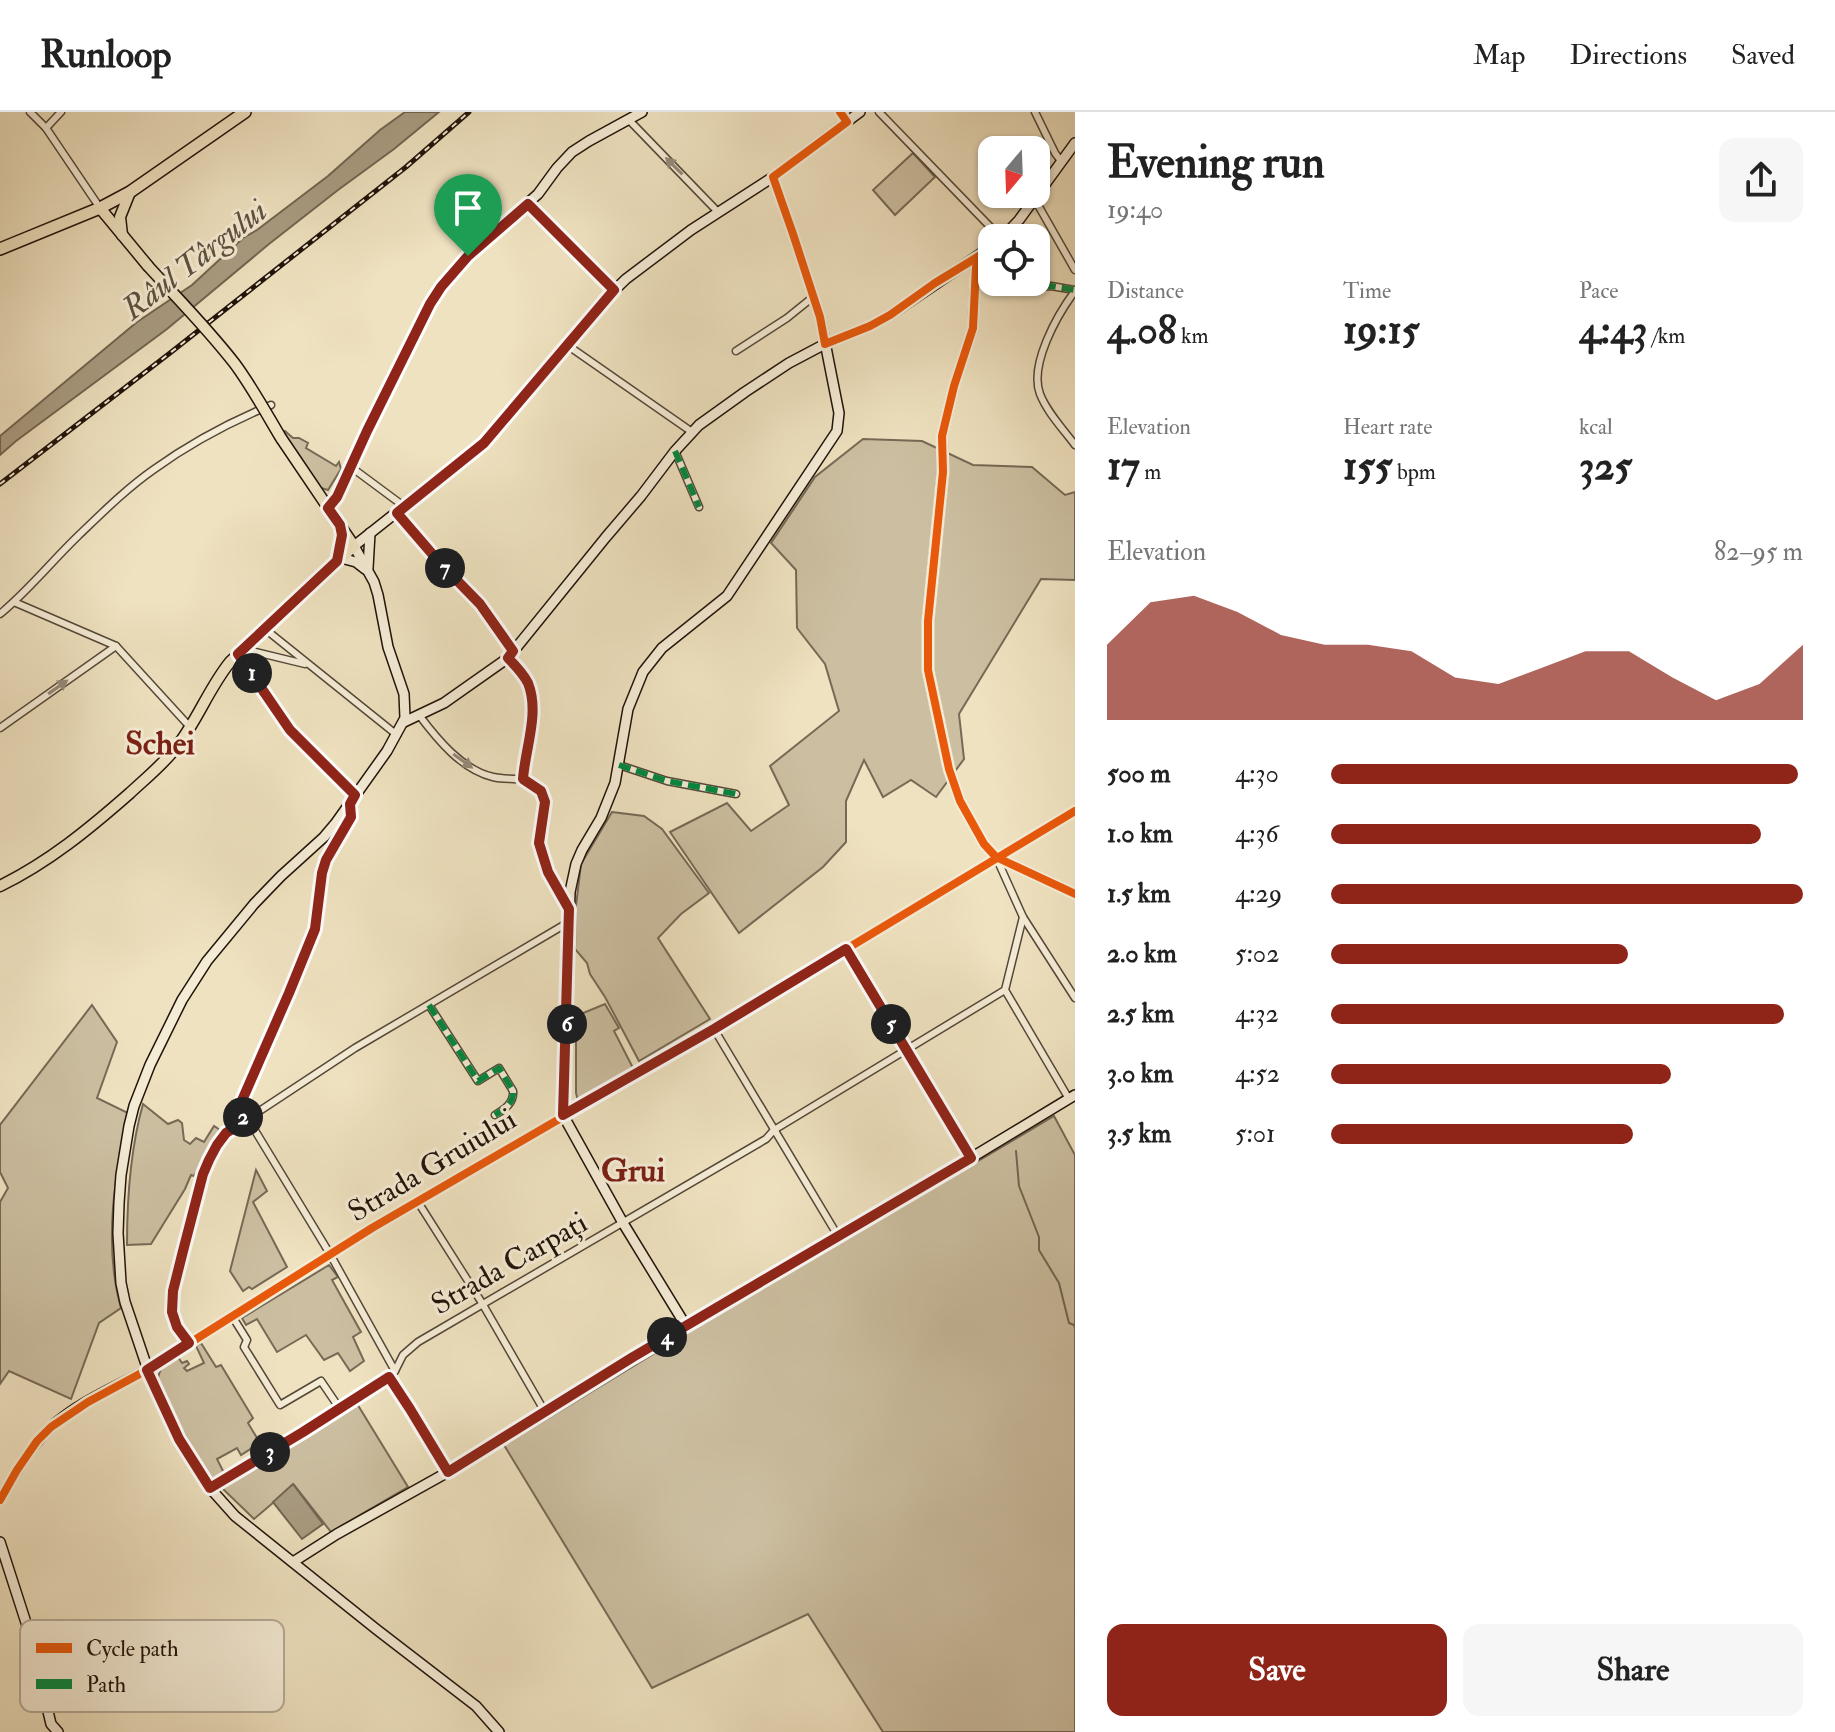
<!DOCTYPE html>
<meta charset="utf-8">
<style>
body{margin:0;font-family:"IM FELL Double Pica",serif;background:#f6f6f6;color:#222;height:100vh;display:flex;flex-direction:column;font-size:30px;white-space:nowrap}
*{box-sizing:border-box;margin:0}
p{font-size:26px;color:#767676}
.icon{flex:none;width:44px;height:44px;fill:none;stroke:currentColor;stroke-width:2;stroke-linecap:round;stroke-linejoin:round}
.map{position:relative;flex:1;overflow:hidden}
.panel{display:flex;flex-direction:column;background:#fff;width:760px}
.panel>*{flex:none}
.needle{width:52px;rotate:199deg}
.tools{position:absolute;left:978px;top:24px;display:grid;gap:16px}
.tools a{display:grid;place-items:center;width:72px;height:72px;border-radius:16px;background:#fff;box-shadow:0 2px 6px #0004;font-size:40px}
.pin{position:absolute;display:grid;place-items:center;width:68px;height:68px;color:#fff;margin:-82px -34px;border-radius:50% 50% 50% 0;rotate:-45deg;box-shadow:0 0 8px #0007}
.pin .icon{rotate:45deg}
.km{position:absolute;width:40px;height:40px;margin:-20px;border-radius:50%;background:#222;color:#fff;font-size:22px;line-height:40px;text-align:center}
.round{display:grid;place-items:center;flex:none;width:84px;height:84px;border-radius:16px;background:#f6f6f6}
.head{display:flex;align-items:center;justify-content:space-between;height:136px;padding:0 32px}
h1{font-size:44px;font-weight:800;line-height:60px}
.metrics{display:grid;grid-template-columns:repeat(3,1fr);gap:12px;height:136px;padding:8px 32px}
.metrics div{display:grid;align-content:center}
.metrics b{font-size:40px;font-weight:800}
.metrics small{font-size:22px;font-weight:400}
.metrics p{font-size:22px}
.chart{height:224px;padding:16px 32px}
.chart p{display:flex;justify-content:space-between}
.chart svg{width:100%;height:144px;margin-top:8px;fill:#8f2418;opacity:.7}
.cta{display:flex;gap:16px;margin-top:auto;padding:16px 32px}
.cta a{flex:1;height:92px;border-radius:16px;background:#8f2418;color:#fff;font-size:32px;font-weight:800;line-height:92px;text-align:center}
.cta a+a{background:#f6f6f6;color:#222}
ul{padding:0 32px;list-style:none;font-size:26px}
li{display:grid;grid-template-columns:128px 96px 1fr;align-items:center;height:60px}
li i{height:20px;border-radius:10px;background:#8f2418}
header{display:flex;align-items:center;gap:48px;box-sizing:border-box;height:112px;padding:0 40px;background:#fff;border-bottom:2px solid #e0e0e0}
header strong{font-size:38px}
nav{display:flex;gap:44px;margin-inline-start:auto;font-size:28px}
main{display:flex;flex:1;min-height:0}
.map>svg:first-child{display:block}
</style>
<header>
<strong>Runloop</strong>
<nav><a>Map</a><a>Directions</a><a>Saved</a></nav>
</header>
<main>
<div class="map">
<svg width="1075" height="1620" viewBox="0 0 1075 1620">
<rect width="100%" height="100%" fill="#efe2c0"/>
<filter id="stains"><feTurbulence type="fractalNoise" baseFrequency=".0025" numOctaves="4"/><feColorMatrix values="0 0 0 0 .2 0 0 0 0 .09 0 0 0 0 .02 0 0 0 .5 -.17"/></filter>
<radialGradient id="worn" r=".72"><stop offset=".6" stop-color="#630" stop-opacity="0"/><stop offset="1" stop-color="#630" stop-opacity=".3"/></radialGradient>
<!-- green -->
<g fill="#ccbfa1" stroke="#766956" stroke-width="2">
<polygon points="913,41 935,65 895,103 873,78"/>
<polygon points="285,319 293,326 299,326 308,331 306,336 336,354 339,350 341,357 328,378 321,376 283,320"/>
<polygon points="863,327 922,329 973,353 1032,355 1065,383 1075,380 1075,468 1041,467 959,602 964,647 936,685 911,668 883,685 864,648 846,689 846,730 823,755 739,821 670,720 727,691 751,719 789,693 770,654 839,599 825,552 797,516 796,458 771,431 815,365"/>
<polygon points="612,700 644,704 662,717 709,781 681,802 658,826 710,907 639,949 605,885 590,862 587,851 575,837 576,794 581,752"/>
<path d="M605,892l14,24 -5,3 20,39c-15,5 -42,19 -52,30l-4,1 -2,-8v-77z"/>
<path d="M92,893l25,37 -20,56 31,15c-13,63 -25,131 -7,195l-22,15 -28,76 -62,-28 -9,13v-182l8,-14 -8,-16v-47z"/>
<path d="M143,992l25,20 10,-4 4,3 2,17 6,4 6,-6 8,4 10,-16 6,4 -26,46 -3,-1 -6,14 -34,55 -24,1c0,-48 3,-95 16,-141z"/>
<polygon points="1054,1004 1075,1043 1075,1620 883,1620 808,1502 652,1576 504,1333 701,1213"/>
<polygon points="256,1058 267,1079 253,1090 287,1155 252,1177 249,1175 243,1179 230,1159"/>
<polygon points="329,1153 338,1165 332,1168 361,1220 353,1225 364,1249 350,1259 338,1241 324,1248 306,1223 277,1240 257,1207 246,1213 242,1206"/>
<path d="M201,1231l15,24 5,-2 32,53 -5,5 12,20 -19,12 -4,-7 -20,11 7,14 -13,8 -30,-53 -23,-50c2,-12 10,-16 20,-21l4,6 5,-2 2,3 -5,4 3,3 17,-8 -8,-17z"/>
<polygon points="356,1290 408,1375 331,1420 294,1373 254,1407 223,1377 224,1371"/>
</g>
<!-- water -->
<g fill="#a99c82" stroke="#726552" stroke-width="2">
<polygon points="405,0 439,0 394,37 338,78 269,132 167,217 16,329 0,343 0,324 137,210 192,173 243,126 257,118 328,64 380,18"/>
<polygon points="293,1372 323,1412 302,1427 273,1390"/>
</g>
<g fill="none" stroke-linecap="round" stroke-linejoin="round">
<!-- stream -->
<polyline stroke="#726552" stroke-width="2" points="1016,1039 1019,1074 1039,1125 1039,1138 1059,1171 1069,1211 1074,1213 1075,1216"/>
<defs>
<g id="street">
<polyline points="30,0 46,16 100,96"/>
<polyline points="879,0 1001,126"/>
<polyline points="1035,0 1055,41 1061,49"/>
<polyline points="629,8 718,100"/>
<polyline points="46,16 61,0"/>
<polyline points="1034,86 1075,158"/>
<polyline points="528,92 614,178"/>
<polyline points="976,155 992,162"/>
<polyline points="1009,170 1019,175 1051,174 1075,178"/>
<path d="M1075,179c-18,24 -46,74 -35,103 7,18 23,35 35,51"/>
<polyline points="567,233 692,320"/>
<polyline points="736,239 787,206 813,185"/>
<polyline points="675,339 699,395"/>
<polyline points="351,355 405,395"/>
<polyline points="397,401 440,451 480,492 513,539"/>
<polyline points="14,490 116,534 190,615"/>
<path d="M0,502c28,-23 52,-53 78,-78 24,-23 48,-47 75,-66 36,-26 77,-48 118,-65"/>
<polyline points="265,517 397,623"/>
<polyline points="243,537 305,552"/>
<polyline points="238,542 290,618 355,683"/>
<path d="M508,546c8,8 15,15 20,25 12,29 -3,66 -5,96"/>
<path d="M419,603c18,24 43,55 74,62 17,4 32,-2 46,12 14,14 0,36 0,53 1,24 19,47 30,67"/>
<polyline points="0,616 116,534"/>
<polyline points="619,653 667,669 736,682"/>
<polyline points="996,745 1023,805 1005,878 1069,987"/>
<polyline points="1023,805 1075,886"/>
<polyline points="846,837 971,1046"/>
<path d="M429,893l49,76 21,-13 14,23c1,12 -8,18 -18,24"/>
<polyline points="714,917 838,1124"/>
<polyline points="248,1007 330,1142 395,1259"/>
<polyline points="246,1008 239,998 240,993 289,881 315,817 322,761 326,748 351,705 350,692"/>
<polyline points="418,1090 482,1191 545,1300"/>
<polyline points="232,1204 247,1228 244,1235 280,1293 321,1269 340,1297"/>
<polyline points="189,1231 177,1215 172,1200 173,1179 203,1062 217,1033 226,1021 355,936 569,810"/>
<polyline points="147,1258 372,1116 714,917 1075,699"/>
<polyline points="389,1265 448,1360"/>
<polyline points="210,1376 386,1268 395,1259 403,1243 418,1230 766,1027 774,1018 1005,878"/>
</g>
<g id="secondary">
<polyline points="1002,126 1019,108 1075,31"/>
<polyline points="983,144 976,155 973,216 954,274 942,324 943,360 928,509 928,558 949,657 960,689 984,732 996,745 1075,782"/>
<polyline points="328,396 337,385 367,319 430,192 460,151 538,82 557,56 572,40 589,29 642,0"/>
<polyline points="341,446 356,450 365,457"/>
<polyline points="368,456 370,421"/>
<polyline points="404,610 444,591 508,546 606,425 641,384 675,339 699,313 745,280 789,251 825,232 870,214 890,203 992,134"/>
<polyline points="686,1214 623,1111 563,1003 570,780 576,752 582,738 601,706 615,671 628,597 643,560 662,536 727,484 837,319 839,301 820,205 793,122 773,65"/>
<path d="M0,1388c14,-25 29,-52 50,-72 27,-25 65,-41 97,-58"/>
<polyline points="0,1430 30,1523 51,1612 58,1620"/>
<polyline points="293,1450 337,1422 448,1360 633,1245 946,1061 1075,983"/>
<polyline points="499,1620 476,1594 376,1517 235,1404 210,1376 179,1327 151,1267 125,1190 121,1171 118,1121 119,1091 121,1063 129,1014 134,994 150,953 182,888 207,849 254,792 281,764 324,725 335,712 387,639 405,606 404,582 388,535 378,483 374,470 354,434 484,331 599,193 626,167 691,118 773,65 860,0"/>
</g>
<g id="primary">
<polyline points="100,96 148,154"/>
<polyline points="122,123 120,105 130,80"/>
<polyline points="337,449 341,432 341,415"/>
<path d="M0,774c49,-24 89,-57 130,-93 16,-15 35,-30 48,-48 20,-26 31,-57 52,-83l124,-116 -73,-108"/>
</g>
<polyline id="highway" points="0,137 100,96 130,80 245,0"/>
</defs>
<!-- street casing -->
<use href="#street" stroke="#544738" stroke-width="9"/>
<!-- secondary casing -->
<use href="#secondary" stroke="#20130a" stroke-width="12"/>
<!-- primary casing -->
<use href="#primary" stroke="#20130a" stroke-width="13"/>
<!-- highway casing -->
<use href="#highway" stroke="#20130a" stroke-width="14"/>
<!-- street -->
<use href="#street" stroke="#f5ecd6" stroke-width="6"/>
<!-- secondary -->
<use href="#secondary" stroke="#f5ecd6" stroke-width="9"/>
<!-- primary -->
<use href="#primary" stroke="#efe2c0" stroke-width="10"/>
<!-- highway -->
<use href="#highway" stroke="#efe2c0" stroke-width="11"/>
<defs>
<polyline id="rail" points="0,372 170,241 406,55 469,0"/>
</defs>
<!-- rail casing -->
<use href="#rail" stroke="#20130a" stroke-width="5"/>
<!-- rail -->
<use href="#rail" stroke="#f5ecd6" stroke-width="2" stroke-dasharray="6" stroke-linecap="butt"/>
<defs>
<path id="primary-bridge" d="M148,154c29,32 60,63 87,98 17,23 31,49 46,74"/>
</defs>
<!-- primary-bridge casing -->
<use href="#primary-bridge" stroke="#20130a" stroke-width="13" stroke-linecap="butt"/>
<!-- primary-bridge -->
<use href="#primary-bridge" stroke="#efe2c0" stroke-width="10"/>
<!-- quiet -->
<g stroke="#00873e" stroke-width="6" stroke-dasharray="12 6" stroke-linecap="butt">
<polyline points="1009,170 1019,175 1051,174 1075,178"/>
<polyline points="675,339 699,395"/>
<polyline points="619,653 667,669 736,682"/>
<path d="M429,893l49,76 21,-13 14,23c1,12 -8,18 -18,24"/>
</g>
<defs>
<g id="cycleway">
<polyline points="840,0 847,10 773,65 793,122 820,205 825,232 870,214 890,203 935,171 984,141"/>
<polyline points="984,141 976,155 973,216 954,274 942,324 943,360 928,509 928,558 949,657 960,689 984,732 996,745 1075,782"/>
<polyline points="0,1388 17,1358 37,1329 51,1315 88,1290 147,1258 372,1116 714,917 1075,699"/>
</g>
</defs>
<!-- cycleway casing -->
<use href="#cycleway" stroke="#f5ecd6" stroke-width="13"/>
<!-- cycleway -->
<use href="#cycleway" stroke="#e8590c" stroke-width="8"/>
</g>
<!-- one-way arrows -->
<defs><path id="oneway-solid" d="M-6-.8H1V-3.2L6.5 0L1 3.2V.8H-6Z" transform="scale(2)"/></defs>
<g fill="#958a7a">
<use href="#oneway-solid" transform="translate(674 54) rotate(-135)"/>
<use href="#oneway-solid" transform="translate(58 575) rotate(-35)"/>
<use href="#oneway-solid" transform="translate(463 649) rotate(36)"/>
</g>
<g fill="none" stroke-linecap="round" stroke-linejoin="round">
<defs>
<path id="route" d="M528,92l86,86 -130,153 -87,70 43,50 40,41 33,47 -5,7c8,8 15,15 20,25 12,30 -3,66 -5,96l18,12 4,11 -6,41 9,29 21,37 -6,206 151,-86 132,-80 125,209 -338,199 -185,115 -38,-63 -21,-32 -86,55 -93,56 -31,-49 -32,-69 42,-27 -12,-16 -5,-15 1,-21 10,-40 20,-77 6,-14 8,-15 9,-12 20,-13 -7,-10 1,-5 49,-112 26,-64 7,-56 4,-13 25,-43 -1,-13 5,-9 -65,-65 -52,-76 99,-93 5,-26 -2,-10 -12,-17 9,-11 30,-66 63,-127 11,-17 27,-31z"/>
</defs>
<!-- route casing -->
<use href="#route" stroke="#fff" stroke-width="16"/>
<!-- route -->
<use href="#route" stroke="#8f2418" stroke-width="10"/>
</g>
<g text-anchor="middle" stroke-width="6" stroke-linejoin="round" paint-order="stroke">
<!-- street labels -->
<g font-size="30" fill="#20130a" stroke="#f5ecd6">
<text transform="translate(432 1053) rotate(-31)" y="10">Strada Gruiului</text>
<text transform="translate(509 1151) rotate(-30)" y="10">Strada Carpați</text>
</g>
<!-- water labels -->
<g font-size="32" font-style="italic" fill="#5e5140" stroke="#f5ecd6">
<text transform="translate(194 147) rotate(-38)" y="11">Râul Târgului</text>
</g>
<!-- neighbourhood labels -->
<g font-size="32" font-weight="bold" fill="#7a1f14" stroke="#f5ecd6">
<text x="160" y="642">Schei</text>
<text x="633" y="1069">Grui</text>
</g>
</g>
<!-- legend -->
<rect x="20" y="1508" width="264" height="92" rx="12" fill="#f5ecd6" stroke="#b5ab99" stroke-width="2"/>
<rect x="36" y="1531" width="36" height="10" fill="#e8590c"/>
<rect x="36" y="1567" width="36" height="10" fill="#00873e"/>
<g font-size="22" fill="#20130a">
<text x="86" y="1544">Cycle path</text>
<text x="86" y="1580">Path</text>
</g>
<rect width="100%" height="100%" filter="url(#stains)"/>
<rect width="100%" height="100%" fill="url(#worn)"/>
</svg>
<div class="tools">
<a><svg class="needle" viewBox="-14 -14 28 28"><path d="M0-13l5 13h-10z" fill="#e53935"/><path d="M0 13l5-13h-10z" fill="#767676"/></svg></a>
<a><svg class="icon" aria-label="locate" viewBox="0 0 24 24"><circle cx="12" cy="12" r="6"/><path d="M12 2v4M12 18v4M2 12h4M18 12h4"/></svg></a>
</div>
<div class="pin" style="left:468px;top:144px;background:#1e9e55"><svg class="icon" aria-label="arrive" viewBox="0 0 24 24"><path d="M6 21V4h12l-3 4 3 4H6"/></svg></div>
<b class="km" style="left:252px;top:561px">1</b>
<b class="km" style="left:243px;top:1005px">2</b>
<b class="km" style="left:270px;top:1340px">3</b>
<b class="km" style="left:667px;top:1225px">4</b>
<b class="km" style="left:891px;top:912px">5</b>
<b class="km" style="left:567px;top:912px">6</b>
<b class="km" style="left:445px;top:456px">7</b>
</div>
<section class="panel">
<div class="head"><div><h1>Evening run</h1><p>19:40</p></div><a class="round"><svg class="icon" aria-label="share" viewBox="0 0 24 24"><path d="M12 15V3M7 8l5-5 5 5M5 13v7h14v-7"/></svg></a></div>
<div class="metrics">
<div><p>Distance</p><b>4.08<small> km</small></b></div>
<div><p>Time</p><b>19:15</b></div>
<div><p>Pace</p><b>4:43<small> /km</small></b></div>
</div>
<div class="metrics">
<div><p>Elevation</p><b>17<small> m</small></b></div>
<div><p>Heart rate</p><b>155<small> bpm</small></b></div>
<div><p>kcal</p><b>325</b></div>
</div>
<div class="chart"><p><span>Elevation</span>82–95 m</p>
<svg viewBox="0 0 160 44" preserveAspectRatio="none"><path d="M0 44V21L10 8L20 6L30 11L40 18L50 21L60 21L70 23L80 31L90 33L100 28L110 23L120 23L130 31L140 38L150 33L160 21V44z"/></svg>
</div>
<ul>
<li><b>500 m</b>4:30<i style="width:99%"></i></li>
<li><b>1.0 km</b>4:36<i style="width:91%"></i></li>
<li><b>1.5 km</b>4:29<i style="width:100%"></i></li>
<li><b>2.0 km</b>5:02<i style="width:63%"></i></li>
<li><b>2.5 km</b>4:32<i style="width:96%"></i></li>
<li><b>3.0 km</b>4:52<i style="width:72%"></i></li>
<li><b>3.5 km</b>5:01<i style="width:64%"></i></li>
</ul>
<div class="cta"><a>Save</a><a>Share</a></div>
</section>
</main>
